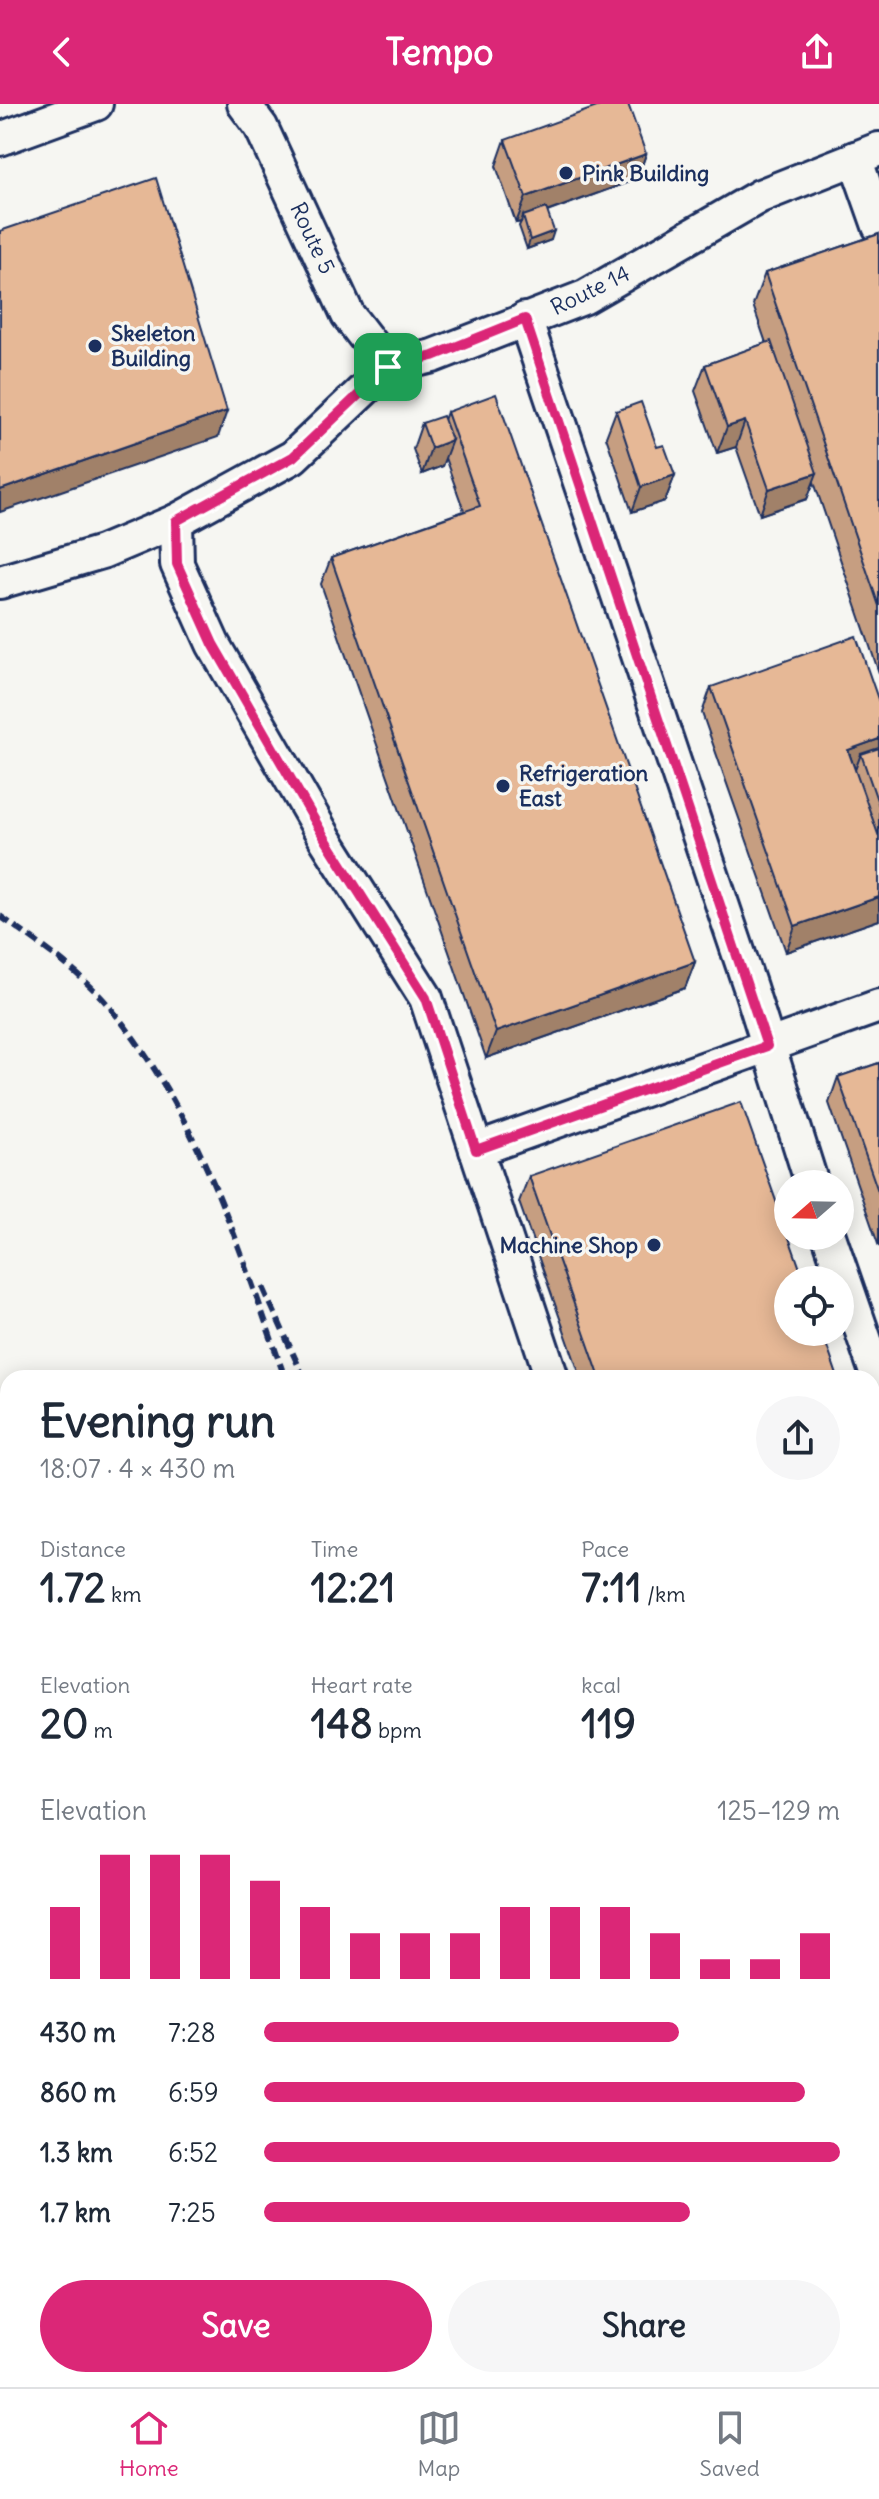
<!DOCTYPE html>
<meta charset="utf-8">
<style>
body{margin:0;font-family:Delius,sans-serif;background:#f6f6f7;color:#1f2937;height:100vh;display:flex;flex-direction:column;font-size:30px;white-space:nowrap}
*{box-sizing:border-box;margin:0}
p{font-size:26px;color:#747a83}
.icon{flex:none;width:44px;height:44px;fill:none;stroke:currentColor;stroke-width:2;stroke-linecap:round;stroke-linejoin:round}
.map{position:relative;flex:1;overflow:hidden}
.side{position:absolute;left:0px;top:1266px;width:880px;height:1018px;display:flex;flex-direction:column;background:#fff;border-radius:24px 24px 0 0;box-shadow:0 4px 20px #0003}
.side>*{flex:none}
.needle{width:52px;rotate:250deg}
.fabs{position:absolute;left:774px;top:1066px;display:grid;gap:16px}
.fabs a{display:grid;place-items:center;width:80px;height:80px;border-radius:50%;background:#fff;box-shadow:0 4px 20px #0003;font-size:40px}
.pin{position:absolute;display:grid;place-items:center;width:68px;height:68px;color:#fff;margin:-34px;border-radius:16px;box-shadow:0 4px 12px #0006}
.round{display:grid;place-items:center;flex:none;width:84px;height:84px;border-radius:42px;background:#f6f6f7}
.head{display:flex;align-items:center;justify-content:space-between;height:136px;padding:0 40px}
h1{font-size:44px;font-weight:700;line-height:60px}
.stats{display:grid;grid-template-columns:repeat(3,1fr);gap:12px;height:136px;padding:8px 40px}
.stats div{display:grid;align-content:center}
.stats b{font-size:40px;font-weight:700}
.stats small{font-size:22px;font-weight:400}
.stats p{font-size:22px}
.chart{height:224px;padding:16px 40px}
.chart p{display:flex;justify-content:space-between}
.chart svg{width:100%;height:144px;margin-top:8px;stroke:#db2777;stroke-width:6}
.cta{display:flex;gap:16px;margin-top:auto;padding:16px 40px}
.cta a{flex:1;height:92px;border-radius:48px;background:#db2777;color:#fff;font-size:32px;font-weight:700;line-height:92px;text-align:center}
.cta a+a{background:#f6f6f7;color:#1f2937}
ul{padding:0 40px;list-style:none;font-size:26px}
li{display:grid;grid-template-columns:128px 96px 1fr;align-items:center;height:60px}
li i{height:20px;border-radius:10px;background:#db2777}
header{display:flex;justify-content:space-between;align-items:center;height:104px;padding:0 40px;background:#db2777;color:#fff;font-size:36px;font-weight:700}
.dock{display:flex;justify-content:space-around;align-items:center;height:112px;border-top:2px solid #e0e1e3;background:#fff;font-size:22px;color:#747a83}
.dock a{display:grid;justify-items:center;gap:4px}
.dock .current{color:#db2777}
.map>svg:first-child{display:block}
</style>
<header><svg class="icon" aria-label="back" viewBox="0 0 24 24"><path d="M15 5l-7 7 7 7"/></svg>Tempo<svg class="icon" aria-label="share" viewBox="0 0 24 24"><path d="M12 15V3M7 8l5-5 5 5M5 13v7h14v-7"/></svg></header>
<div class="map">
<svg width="879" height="2283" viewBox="0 0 879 2283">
<rect width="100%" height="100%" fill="#f6f6f2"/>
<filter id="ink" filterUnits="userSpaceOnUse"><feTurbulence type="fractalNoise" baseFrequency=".0125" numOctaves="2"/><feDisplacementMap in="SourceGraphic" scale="16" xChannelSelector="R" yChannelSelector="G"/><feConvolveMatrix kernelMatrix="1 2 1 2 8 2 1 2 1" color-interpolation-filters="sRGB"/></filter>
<g filter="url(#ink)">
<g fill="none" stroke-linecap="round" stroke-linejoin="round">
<defs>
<g id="minor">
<polyline points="244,0 261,23 348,211 388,263"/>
<polyline points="0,35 96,0"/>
<polyline points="855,54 879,122"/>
<polyline points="525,215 750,883 812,1080"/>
<polyline points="0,478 102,448 176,417"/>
<polyline points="476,1046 879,902"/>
<polyline points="829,1132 879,1277"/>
<polyline points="552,1274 426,894 326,736 213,540 177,460 176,417 293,353 388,263 433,252 585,193 760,92 879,45"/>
<polyline points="0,1477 8,1499"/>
<polyline points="872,2222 879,2244"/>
<polyline points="64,2283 136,2280 137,2276"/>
</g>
</defs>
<!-- minor casing -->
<use href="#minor" stroke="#1b2f5e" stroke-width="38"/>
<!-- minor -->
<use href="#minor" stroke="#f6f6f2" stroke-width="32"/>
<!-- rail -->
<g stroke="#1b2f5e" stroke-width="6" stroke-dasharray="12 6" stroke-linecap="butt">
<path d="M0,812c38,27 78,54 108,89 91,109 131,242 177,373"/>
<polyline points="263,1183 304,1274"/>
<polyline points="630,2276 632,2283"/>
<polyline points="655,2276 657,2283"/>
</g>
</g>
<!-- wall -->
<g fill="#c69e81" stroke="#1b2f5e" stroke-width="2">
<polygon points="505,36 646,50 637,75 547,108 551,136 527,145 519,122 521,118 516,119 496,62"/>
<polygon points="879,130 879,569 814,378 807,395 760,411 736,343 717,349 695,287 705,261 766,239 753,201 765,169"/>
<polygon points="616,307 657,343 675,371 665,397 632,408 606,333"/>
<polygon points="447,308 695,858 685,884 486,954 321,480 331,454 464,407 445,354 442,362 422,370 413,345 422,319 444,316"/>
<polygon points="711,583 879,598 879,816 786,848 702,609"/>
<polygon points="879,959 879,1143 829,999 838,973"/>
<polygon points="529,1072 838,1274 581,1274 519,1098"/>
<polygon points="872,1370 879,1390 879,2122 872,2102"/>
</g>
<!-- shaded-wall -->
<g fill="#a18169" stroke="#1b2f5e" stroke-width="2">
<polygon points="646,50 637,75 524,116 523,112 521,118 516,119 526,93"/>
<polygon points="554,127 551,136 527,145 530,136"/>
<polygon points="227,307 218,333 0,408 0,386"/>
<polygon points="745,317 736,343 717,349 727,323"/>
<polygon points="452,336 442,362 422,370 431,344"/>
<polygon points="817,369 807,395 760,411 769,385"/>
<polygon points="675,371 665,397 632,408 641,383"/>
<polygon points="879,635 879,658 861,650 855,666 848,646"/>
<polygon points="879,793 879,816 786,848 795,822"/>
<polygon points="695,858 685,884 486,954 496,928"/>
<polygon points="8,2132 8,2154 0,2158 0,2136"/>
</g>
<!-- building -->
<g fill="#e6b896" stroke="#1b2f5e" stroke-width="2">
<polygon points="605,0 628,0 646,50 526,93 505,36"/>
<polygon points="156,74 227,307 0,386 0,127"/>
<polygon points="546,104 554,127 530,136 523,112"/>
<polygon points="879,130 879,502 765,169"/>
<polygon points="771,237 817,369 769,385 745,317 727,323 705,261"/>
<polygon points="496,290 695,858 496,928 331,454 480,402 447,308"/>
<polygon points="641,298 657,343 664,341 675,371 641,383 616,307"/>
<polygon points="443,312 452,336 431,344 422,319"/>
<polygon points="856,532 879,598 879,635 848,646 879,733 879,793 795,822 711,583"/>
<polygon points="879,644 879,702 861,650"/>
<polygon points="879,959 879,1090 838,973"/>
<polygon points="741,998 804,1176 788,1176 788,1228 822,1228 838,1274 600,1274 529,1072"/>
<polygon points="872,1370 879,1390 879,2070 872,2050"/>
<polygon points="8,2044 8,2132 0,2136 0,2047"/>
</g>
</g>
<g fill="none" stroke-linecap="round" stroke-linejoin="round" filter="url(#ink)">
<defs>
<polygon id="route" points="525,215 767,942 476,1046 426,894 326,736 213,540 177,460 176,417 293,353 388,263 433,252"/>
</defs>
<!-- route casing -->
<use href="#route" stroke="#fff" stroke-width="16"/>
<!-- route -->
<use href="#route" stroke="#db2777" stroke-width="10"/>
</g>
<!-- markers -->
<g fill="#1b2f5e" stroke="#f6f6f2" stroke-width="3">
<circle cx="566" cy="69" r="8"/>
<circle cx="95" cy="242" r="8"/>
<circle cx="503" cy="682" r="8"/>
<circle cx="654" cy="1141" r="8"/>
</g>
<g text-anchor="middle" stroke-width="7" stroke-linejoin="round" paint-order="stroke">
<!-- poi labels -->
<g font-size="22" font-weight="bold" fill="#1b2f5e" stroke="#f6f6f2" text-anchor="start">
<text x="582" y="77">Pink Building</text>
<text x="111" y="237">Skeleton<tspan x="111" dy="25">Building</tspan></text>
<text x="519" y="677">Refrigeration<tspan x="519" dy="25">East</tspan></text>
<text x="638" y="1149" text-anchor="end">Machine Shop</text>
</g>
<!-- street labels -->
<g font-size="22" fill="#1b2f5e" stroke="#f6f6f2">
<text transform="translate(313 134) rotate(65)" y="8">Route 5</text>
<text transform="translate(590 186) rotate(-26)" y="8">Route 14</text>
</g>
</g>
</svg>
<div class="fabs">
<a><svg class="needle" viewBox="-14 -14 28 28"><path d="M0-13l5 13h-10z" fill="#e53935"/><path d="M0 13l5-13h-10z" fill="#747a83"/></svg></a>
<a><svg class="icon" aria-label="locate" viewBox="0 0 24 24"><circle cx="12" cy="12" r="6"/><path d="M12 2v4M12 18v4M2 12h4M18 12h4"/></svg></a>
</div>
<div class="pin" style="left:388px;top:263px;background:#1e9e55"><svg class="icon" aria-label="arrive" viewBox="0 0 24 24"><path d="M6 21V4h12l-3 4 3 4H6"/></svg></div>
<section class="side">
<div class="head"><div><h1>Evening run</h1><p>18:07 · 4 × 430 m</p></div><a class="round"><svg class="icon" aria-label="share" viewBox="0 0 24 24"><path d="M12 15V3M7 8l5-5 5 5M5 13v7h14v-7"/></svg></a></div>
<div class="stats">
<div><p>Distance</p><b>1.72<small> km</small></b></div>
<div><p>Time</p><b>12:21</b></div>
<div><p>Pace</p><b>7:11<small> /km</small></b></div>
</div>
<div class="stats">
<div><p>Elevation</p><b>20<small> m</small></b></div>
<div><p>Heart rate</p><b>148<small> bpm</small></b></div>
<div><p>kcal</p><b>119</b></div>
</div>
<div class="chart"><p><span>Elevation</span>125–129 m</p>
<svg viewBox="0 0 160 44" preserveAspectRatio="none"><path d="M5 44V22M15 44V6M25 44V6M35 44V6M45 44V14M55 44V22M65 44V30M75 44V30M85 44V30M95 44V22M105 44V22M115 44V22M125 44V30M135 44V38M145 44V38M155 44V30"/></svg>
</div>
<ul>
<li><b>430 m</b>7:28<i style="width:72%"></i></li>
<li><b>860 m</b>6:59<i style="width:94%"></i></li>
<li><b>1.3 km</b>6:52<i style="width:100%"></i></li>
<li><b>1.7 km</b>7:25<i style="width:74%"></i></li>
</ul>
<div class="cta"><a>Save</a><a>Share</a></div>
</section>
</div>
<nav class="dock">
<a class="current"><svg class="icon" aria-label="home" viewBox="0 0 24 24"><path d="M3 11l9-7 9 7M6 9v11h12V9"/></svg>Home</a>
<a><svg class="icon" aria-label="map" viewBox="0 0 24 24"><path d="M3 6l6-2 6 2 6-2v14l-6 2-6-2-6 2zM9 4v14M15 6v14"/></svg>Map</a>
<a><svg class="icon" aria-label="saved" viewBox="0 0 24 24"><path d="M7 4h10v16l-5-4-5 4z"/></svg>Saved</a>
</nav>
